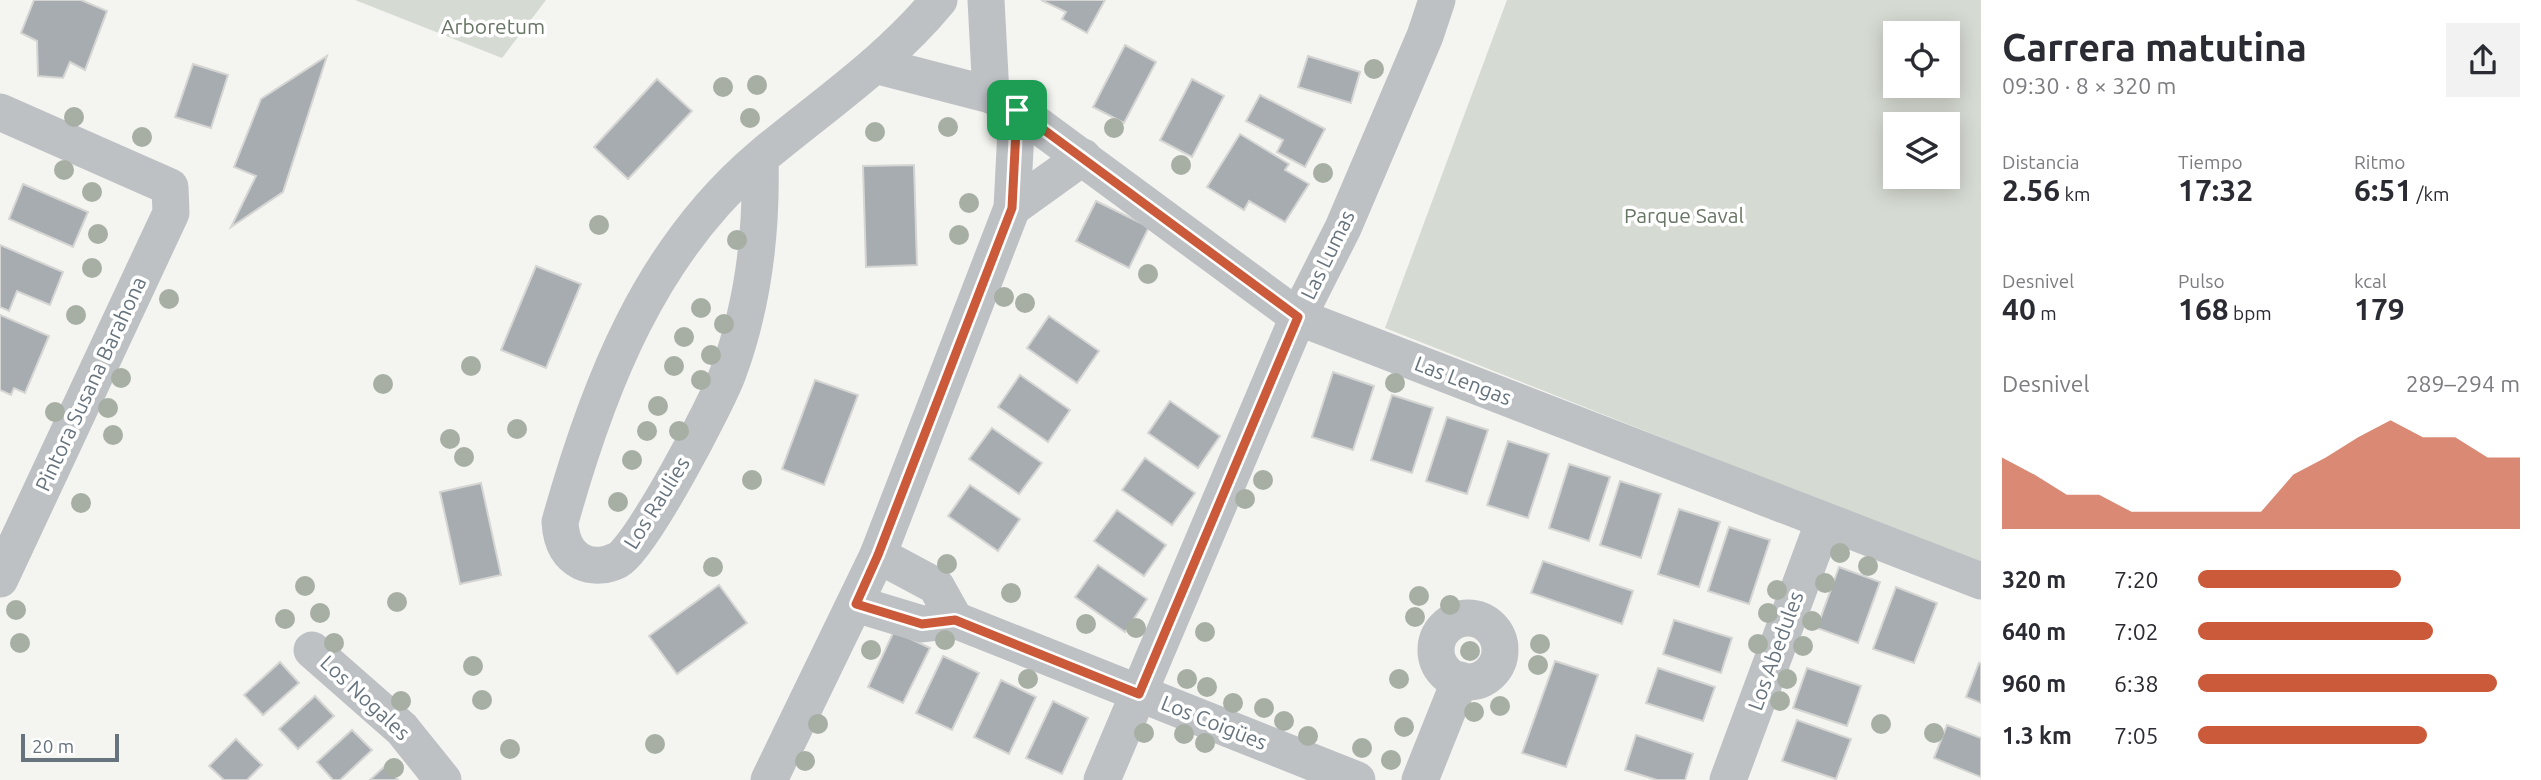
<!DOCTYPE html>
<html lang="es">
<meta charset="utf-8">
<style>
body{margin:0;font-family:Ubuntu,sans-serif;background:#f2f2f3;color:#2b2b33;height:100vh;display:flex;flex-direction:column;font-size:26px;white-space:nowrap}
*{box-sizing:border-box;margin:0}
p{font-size:23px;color:#7c7c81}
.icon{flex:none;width:38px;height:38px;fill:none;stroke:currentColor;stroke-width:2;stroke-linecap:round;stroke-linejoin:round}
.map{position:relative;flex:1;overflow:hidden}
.panel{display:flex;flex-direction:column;background:#fff;width:560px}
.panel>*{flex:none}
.controls{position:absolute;left:1883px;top:21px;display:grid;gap:14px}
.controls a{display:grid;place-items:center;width:77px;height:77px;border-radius:0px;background:#fff;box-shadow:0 4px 18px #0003;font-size:35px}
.scale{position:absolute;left:21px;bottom:18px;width:98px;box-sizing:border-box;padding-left:7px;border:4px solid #67747e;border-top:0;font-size:19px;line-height:24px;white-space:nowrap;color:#67747e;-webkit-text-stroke:5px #fff;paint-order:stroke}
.pin{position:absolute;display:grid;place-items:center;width:60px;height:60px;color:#fff;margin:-30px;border-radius:14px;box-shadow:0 4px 10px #0006}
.round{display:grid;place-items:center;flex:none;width:74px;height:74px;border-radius:0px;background:#f2f2f3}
.overview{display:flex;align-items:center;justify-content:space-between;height:119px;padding:0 21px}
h1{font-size:38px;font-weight:700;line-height:52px}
.metrics{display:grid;grid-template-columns:repeat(3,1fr);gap:10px;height:119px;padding:7px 21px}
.metrics div{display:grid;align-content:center}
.metrics b{font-size:30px;font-weight:700}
.metrics small{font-size:19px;font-weight:400}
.metrics p{font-size:19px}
.chart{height:196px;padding:14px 21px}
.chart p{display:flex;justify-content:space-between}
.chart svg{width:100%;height:126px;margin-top:7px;fill:#cb5a3a;opacity:.7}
ul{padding:0 21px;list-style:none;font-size:23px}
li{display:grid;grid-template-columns:112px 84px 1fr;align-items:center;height:52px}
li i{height:18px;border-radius:9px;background:#cb5a3a}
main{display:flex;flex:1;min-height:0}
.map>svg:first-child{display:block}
</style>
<main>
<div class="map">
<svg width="1981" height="780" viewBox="0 0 1981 780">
<rect width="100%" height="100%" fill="#f4f4f1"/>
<!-- green -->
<g fill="#d5dad2" fill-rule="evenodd">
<polygon points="355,0 546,0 502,58"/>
<path d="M1507,0h474v564l-596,-236zM1895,33h53v53h-53zM1895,124h53v53h-53z"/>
</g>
<!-- building -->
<g fill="#a6acb0" stroke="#d5d5d3" stroke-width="2">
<polygon points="34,0 81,0 107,11 85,70 70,62 63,78 38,76 37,41 21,33"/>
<polygon points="1041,0 1105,0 1087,33 1062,19 1066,12"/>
<polygon points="1125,45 1156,62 1124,123 1093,107"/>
<polygon points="327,56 283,192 231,227 256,176 234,167 261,99"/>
<polygon points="1308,56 1360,72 1351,103 1298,87"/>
<polygon points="193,64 228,75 211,128 175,117"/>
<polygon points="657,79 692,111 628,179 594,147"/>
<polygon points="1192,79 1224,96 1192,157 1160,140"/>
<polygon points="1260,95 1325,129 1305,167 1277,152 1283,140 1246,121"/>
<polygon points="1240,134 1289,164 1285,170 1309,184 1285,222 1249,201 1244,210 1207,187"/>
<polygon points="914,165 917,265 866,267 863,166"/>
<polygon points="23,184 88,212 73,247 9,219"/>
<polygon points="1096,201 1149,227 1129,268 1076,241"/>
<polygon points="0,245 63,272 50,305 17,291 9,311 0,307"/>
<polygon points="536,266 581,284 546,368 501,350"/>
<polygon points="0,315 49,336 25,393 14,388 11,395 0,390"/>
<polygon points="1049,316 1099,351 1077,383 1027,348"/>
<polygon points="1333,372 1374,386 1353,450 1312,437"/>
<polygon points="1020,375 1070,410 1048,442 998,407"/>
<polygon points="815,380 858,395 824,485 782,469"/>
<polygon points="1392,395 1433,408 1412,473 1371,460"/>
<polygon points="1170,401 1220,436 1198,468 1148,433"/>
<polygon points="1447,417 1488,430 1467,494 1426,481"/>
<polygon points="992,428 1042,463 1019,494 969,459"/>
<polygon points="1508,441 1549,454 1528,518 1487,505"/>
<polygon points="1145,458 1195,493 1172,525 1122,490"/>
<polygon points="1569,464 1610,477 1589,541 1549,528"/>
<polygon points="1620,481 1661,494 1641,558 1600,545"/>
<polygon points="481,483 501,575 460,584 440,492"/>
<polygon points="970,485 1020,519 998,551 948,516"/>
<polygon points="1679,509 1720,522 1699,587 1658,574"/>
<polygon points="1117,510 1166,545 1144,576 1094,541"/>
<polygon points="1729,527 1770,540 1749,604 1708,591"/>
<polygon points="1543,561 1633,591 1622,624 1531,593"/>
<polygon points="1098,565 1147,599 1125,632 1075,597"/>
<polygon points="1839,567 1880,582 1858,643 1817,628"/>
<polygon points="719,585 747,623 677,674 649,636"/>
<polygon points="1896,587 1937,603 1914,663 1873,649"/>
<polygon points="1674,620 1732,638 1721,673 1663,654"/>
<polygon points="894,631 930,648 903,703 868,687"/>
<polygon points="943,656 979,673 952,730 916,713"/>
<polygon points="1555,661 1598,675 1566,767 1522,753"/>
<polygon points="280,662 299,683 263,715 244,695"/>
<polygon points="1979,663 1981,664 1981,703 1966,697"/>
<polygon points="1658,668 1715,687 1703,721 1646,703"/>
<polygon points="1807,668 1861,686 1847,726 1793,708"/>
<polygon points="1001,680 1036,697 1009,754 974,737"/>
<polygon points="315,696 334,716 298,749 279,729"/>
<polygon points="1053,701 1088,718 1062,774 1026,758"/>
<polygon points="1797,720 1851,739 1836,779 1782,761"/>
<polygon points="1947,725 1981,738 1981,777 1934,758"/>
<polygon points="352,730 372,750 340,780 333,780 317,762"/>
<polygon points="1636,735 1693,754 1685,780 1657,780 1625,770"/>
<polygon points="236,739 262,765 247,780 224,780 209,766"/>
<polygon points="385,766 398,780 370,780"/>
</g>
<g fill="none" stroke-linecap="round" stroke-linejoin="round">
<!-- minor -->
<g stroke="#bec1c4" stroke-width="37">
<polyline points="986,0 991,95"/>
<polyline points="875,65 991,95 1017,110 1298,317 1981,581"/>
<polyline points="0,112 170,187 171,213 0,579"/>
<path d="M760,158c2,74 -6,145 -32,215 -11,30 -87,175 -110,187 -11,6 -25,7 -36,2 -16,-8 -21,-23 -22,-40 38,-136 90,-271 201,-365 61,-51 127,-95 178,-157"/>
<polyline points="1012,208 1083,157"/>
<polyline points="878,555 936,586 955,620"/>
<polyline points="856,604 922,624 955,620 1357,780"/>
<circle cx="1468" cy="650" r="32"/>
<polyline points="312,650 402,729 443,780"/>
<polyline points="769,780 878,555 1012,208 1017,110"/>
<polyline points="1102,780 1298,317 1343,228 1425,36 1437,0"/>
<polyline points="1420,780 1460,680"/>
<polyline points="1728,780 1824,521"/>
</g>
</g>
<!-- trees -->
<g fill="#a7afa4">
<circle cx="1374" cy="69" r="10"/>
<circle cx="757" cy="85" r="10"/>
<circle cx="723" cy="87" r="10"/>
<circle cx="74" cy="117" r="10"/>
<circle cx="750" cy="118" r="10"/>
<circle cx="948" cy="127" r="10"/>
<circle cx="1114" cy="128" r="10"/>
<circle cx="875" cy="132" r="10"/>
<circle cx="142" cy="137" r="10"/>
<circle cx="1181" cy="165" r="10"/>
<circle cx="64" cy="170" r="10"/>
<circle cx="1323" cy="173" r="10"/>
<circle cx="92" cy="192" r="10"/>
<circle cx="969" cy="203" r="10"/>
<circle cx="599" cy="225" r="10"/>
<circle cx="98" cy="234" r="10"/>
<circle cx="959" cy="235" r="10"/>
<circle cx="737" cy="240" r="10"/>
<circle cx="92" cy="268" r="10"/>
<circle cx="1148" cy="274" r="10"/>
<circle cx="1004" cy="297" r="10"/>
<circle cx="169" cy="299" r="10"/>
<circle cx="1025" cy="303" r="10"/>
<circle cx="701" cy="308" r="10"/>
<circle cx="76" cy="315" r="10"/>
<circle cx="724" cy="324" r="10"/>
<circle cx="684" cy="337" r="10"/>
<circle cx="711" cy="355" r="10"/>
<circle cx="471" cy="366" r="10"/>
<circle cx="674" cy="366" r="10"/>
<circle cx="121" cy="378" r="10"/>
<circle cx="701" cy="380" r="10"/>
<circle cx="1395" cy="383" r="10"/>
<circle cx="383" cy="384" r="10"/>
<circle cx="658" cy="406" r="10"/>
<circle cx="108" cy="408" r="10"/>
<circle cx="55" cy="412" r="10"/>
<circle cx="517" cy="429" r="10"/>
<circle cx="647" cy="431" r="10"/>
<circle cx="679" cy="431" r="10"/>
<circle cx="113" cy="435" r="10"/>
<circle cx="450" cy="439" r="10"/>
<circle cx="464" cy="457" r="10"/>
<circle cx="632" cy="460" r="10"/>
<circle cx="752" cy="480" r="10"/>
<circle cx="1263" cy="480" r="10"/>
<circle cx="1245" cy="499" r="10"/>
<circle cx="618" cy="502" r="10"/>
<circle cx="81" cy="503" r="10"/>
<circle cx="1840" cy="553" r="10"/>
<circle cx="947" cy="564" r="10"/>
<circle cx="1868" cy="566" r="10"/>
<circle cx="713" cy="567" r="10"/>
<circle cx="1825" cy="583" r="10"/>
<circle cx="305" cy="586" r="10"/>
<circle cx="1777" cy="590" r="10"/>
<circle cx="1011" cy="593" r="10"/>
<circle cx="1419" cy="596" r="10"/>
<circle cx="397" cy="602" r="10"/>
<circle cx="1450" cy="605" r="10"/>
<circle cx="16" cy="610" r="10"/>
<circle cx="320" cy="613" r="10"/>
<circle cx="1768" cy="613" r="10"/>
<circle cx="1415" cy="617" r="10"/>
<circle cx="285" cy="619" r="10"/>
<circle cx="1812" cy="621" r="10"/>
<circle cx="1086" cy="624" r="10"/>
<circle cx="1136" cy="628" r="10"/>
<circle cx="1205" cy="632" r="10"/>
<circle cx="945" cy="640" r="10"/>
<circle cx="20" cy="643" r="10"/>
<circle cx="334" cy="643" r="10"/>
<circle cx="1540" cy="644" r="10"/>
<circle cx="1758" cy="644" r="10"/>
<circle cx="1803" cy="646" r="10"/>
<circle cx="871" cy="650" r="10"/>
<circle cx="1470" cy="651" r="10"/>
<circle cx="1538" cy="665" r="10"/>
<circle cx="473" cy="666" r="10"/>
<circle cx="1028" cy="679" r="10"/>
<circle cx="1187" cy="679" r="10"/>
<circle cx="1399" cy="679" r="10"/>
<circle cx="1787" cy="679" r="10"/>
<circle cx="1207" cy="687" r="10"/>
<circle cx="482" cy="700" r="10"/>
<circle cx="401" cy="701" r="10"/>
<circle cx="1780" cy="701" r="10"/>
<circle cx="1233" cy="703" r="10"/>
<circle cx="1500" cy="706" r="10"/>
<circle cx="1264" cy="708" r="10"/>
<circle cx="1474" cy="712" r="10"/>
<circle cx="1284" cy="721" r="10"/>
<circle cx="818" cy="724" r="10"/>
<circle cx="1881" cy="724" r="10"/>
<circle cx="1404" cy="727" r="10"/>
<circle cx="1144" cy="733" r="10"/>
<circle cx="1934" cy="733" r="10"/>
<circle cx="1184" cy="734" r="10"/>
<circle cx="1308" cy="736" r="10"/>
<circle cx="1205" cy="743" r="10"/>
<circle cx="655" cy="744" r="10"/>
<circle cx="1362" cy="748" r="10"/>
<circle cx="510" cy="749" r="10"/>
<circle cx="1391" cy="760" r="10"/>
<circle cx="805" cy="761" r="10"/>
<circle cx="394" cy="768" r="10"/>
</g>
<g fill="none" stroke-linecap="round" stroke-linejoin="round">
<defs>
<polygon id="route" points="1017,110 1298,317 1139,694 955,620 922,624 856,604 878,555 1012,208"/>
</defs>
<!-- route casing -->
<use href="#route" stroke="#fff" stroke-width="14"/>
<!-- route -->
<use href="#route" stroke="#cb5a3a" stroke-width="9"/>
</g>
<g text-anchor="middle" stroke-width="7" stroke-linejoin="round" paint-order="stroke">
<!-- park labels -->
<g font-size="21" fill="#687665" stroke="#fff">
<text x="493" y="34">Arboretum</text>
<text x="1684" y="223">Parque Saval</text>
</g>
<!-- street labels -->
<g font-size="21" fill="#67747e" stroke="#fff">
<text transform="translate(1328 255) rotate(-64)" y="7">Las Lumas</text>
<text transform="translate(1463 381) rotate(21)" y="7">Las Lengas</text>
<text transform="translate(91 384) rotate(-65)" y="7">Pintora Susana Barahona</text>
<text transform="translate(657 503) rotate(-58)" y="7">Los Raulies</text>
<text transform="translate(1776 651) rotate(-70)" y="7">Los Abedules</text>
<text transform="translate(365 698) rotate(43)" y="7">Los Nogales</text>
<text transform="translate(1214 723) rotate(22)" y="7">Los Coigües</text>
</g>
</g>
</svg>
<div class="controls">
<a><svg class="icon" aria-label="locate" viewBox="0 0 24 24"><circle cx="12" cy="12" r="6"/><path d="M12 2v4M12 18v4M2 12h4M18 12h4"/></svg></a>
<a><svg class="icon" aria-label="layers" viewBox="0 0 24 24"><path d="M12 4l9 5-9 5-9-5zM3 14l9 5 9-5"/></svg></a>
</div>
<div class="scale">20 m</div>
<div class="pin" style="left:1017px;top:110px;background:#1e9e55"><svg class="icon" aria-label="arrive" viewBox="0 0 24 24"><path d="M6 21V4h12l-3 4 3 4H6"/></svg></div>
</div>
<section class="panel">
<div class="overview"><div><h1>Carrera matutina</h1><p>09:30 · 8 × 320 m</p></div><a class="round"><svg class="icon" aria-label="share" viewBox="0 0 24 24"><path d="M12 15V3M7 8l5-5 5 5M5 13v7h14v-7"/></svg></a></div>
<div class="metrics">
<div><p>Distancia</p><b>2.56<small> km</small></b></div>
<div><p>Tiempo</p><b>17:32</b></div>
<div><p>Ritmo</p><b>6:51<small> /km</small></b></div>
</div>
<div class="metrics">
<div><p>Desnivel</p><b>40<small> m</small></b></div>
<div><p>Pulso</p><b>168<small> bpm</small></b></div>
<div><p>kcal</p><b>179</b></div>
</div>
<div class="chart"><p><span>Desnivel</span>289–294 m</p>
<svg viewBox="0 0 160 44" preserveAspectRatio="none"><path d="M0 44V19L10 25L20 32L30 32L40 38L50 38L60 38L70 38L80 38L90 25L100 19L110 12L120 6L130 12L140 12L150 19L160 19V44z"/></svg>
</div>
<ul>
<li><b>320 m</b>7:20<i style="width:63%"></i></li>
<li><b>640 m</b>7:02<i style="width:73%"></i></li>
<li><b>960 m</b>6:38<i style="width:93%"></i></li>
<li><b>1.3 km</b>7:05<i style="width:71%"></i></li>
</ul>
</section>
</main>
